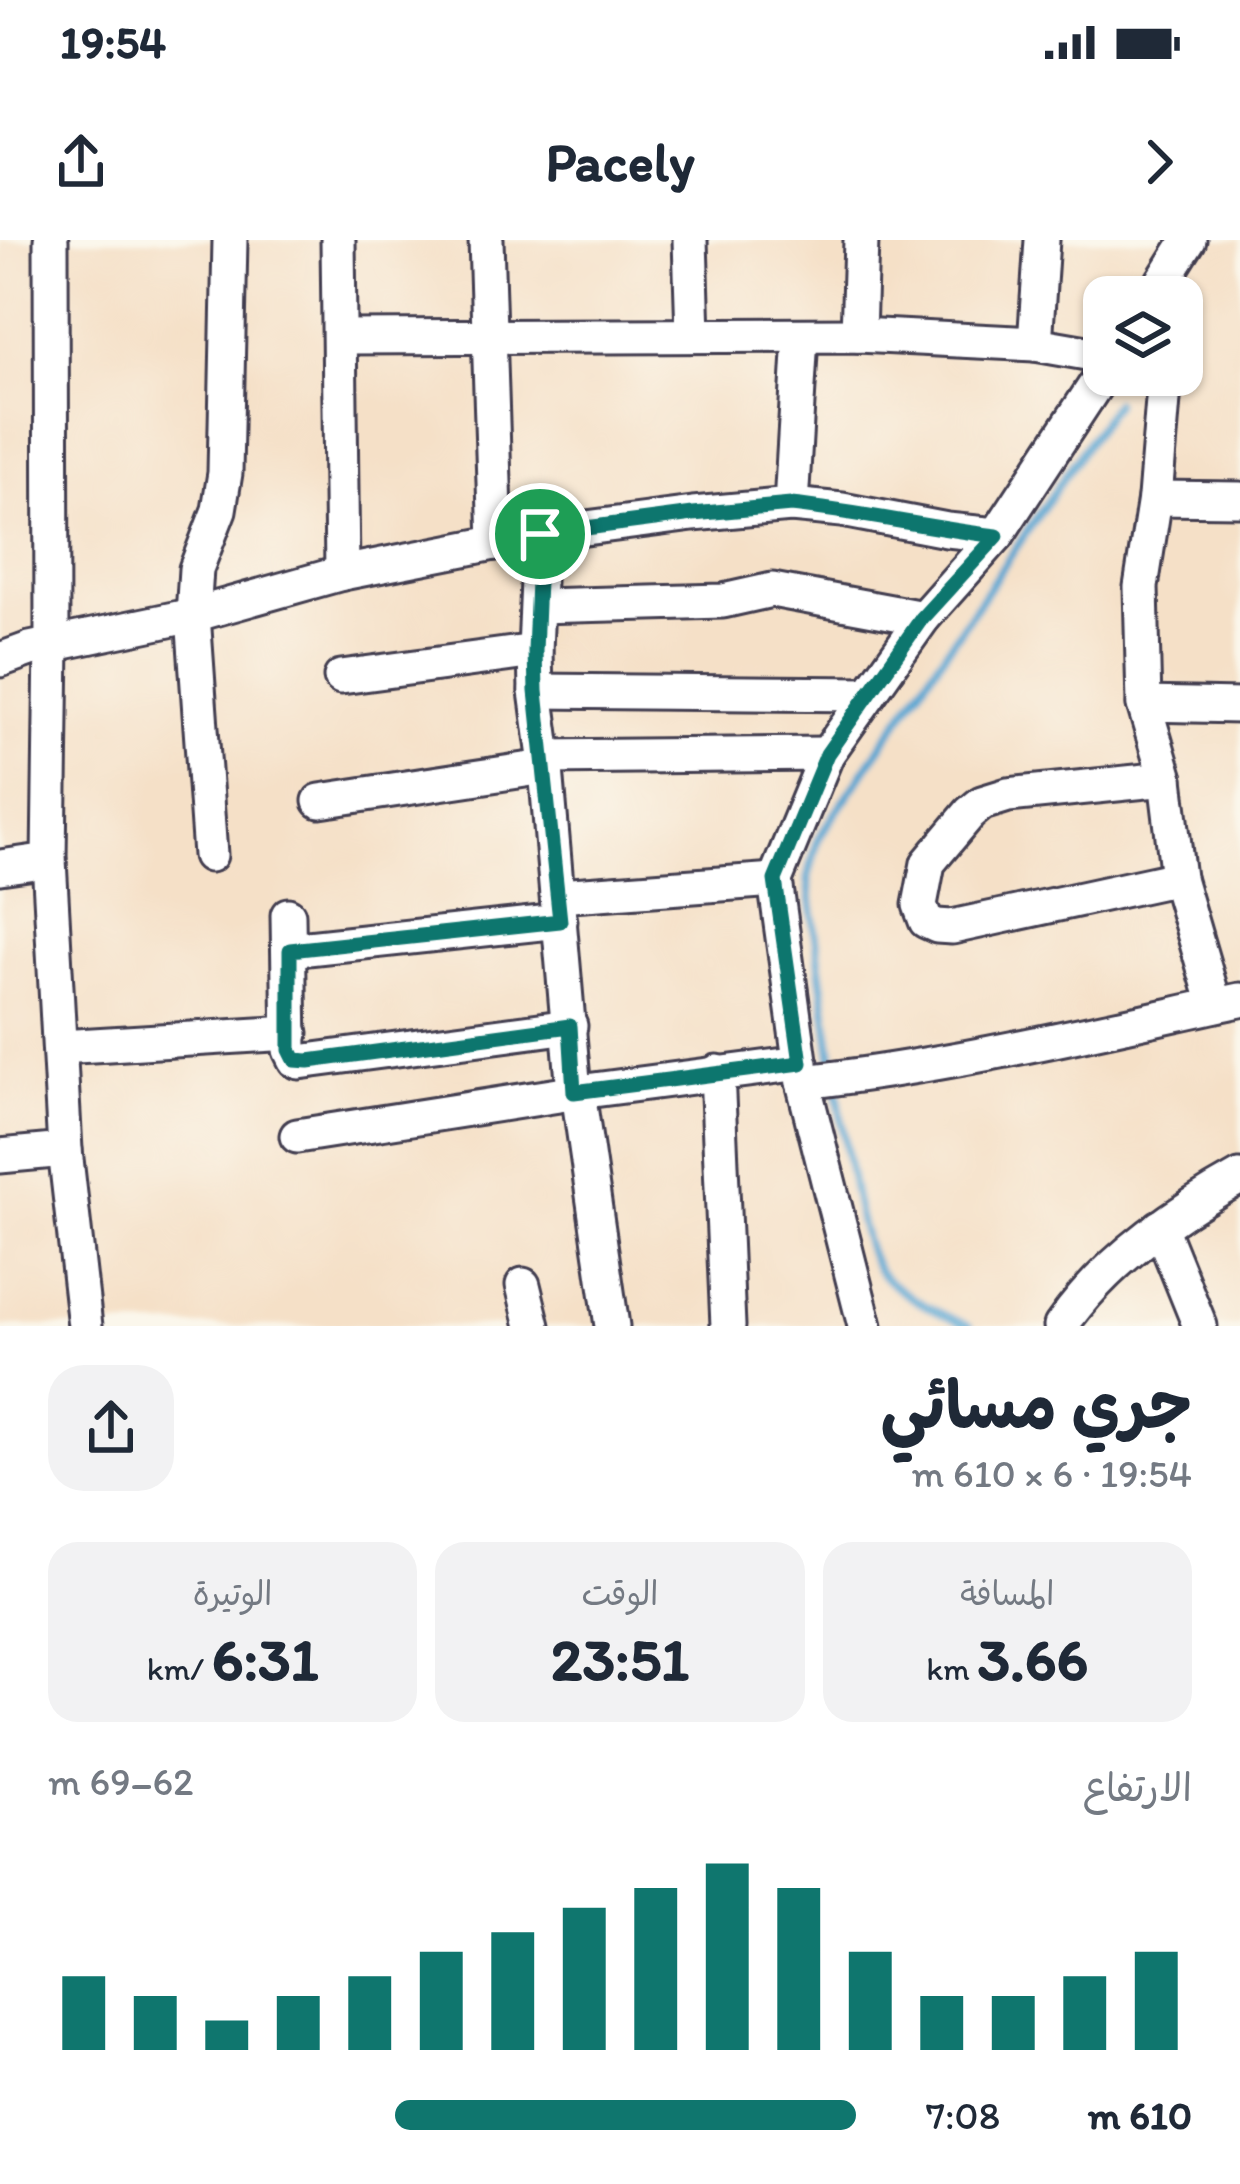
<!DOCTYPE html>
<html lang="ar">
<meta charset="utf-8">
<style>
body{margin:0;font-family:Itim,"Playpen Sans Arabic",sans-serif;background:#f2f2f3;color:#1f2937;direction:rtl;height:100vh;display:flex;flex-direction:column;font-size:45px;white-space:nowrap}
*{box-sizing:border-box;margin:0}
p{font-size:39px;color:#747a83}
.icon{flex:none;width:66px;height:66px;fill:none;stroke:currentColor;stroke-width:2;stroke-linecap:round;stroke-linejoin:round}
.map{position:relative;height:1086px;overflow:hidden;direction:ltr}
.sheet{display:flex;flex-direction:column;background:#fff;flex:1}
.sheet>*{flex:none}
.controls{position:absolute;left:1083px;top:36px;display:grid;gap:24px}
.controls a{display:grid;place-items:center;width:120px;height:120px;border-radius:24px;background:#fff;box-shadow:0 3px 9px #0004;font-size:60px}
.pin{position:absolute;display:grid;place-items:center;width:102px;height:102px;color:#fff;margin:-51px;border:6px solid #fff;border-radius:50%;box-shadow:0 3px 12px #0007}
.round{display:grid;place-items:center;flex:none;width:126px;height:126px;border-radius:36px;background:#f2f2f3}
.overview{display:flex;align-items:center;justify-content:space-between;height:204px;padding:0 48px}
h1{font-size:66px;font-weight:700;line-height:90px}
.metrics{display:grid;grid-template-columns:repeat(3,1fr);gap:18px;height:204px;padding:12px 48px}
.metrics div{display:grid;align-content:center;border-radius:30px;background:#f2f2f3;text-align:center}
.metrics b{font-size:60px;font-weight:700}
.metrics small{font-size:33px;font-weight:400}
.metrics p{font-size:33px}
.chart{height:336px;padding:24px 48px}
.chart p{display:flex;justify-content:space-between}
.chart svg{width:100%;height:216px;margin-top:12px;stroke:#0f766e;stroke-width:6}
ul{padding:0 48px;list-style:none;font-size:39px}
li{display:grid;grid-template-columns:192px 144px 1fr;align-items:center;height:90px}
li i{height:30px;border-radius:15px;background:#0f766e}
.status{display:flex;justify-content:space-between;align-items:center;height:84px;padding:0 60px;background:#fff;direction:ltr}
.status svg{height:33px;fill:currentColor}
header{display:flex;justify-content:space-between;align-items:center;height:156px;padding:0 48px;background:#fff;font-size:54px;font-weight:700}
.map>svg:first-child{display:block}
</style>
<div class="status"><b>19:54</b><svg viewBox="0 0 49 12"><path d="M0 12V9h3v3zM5 12V6h3v6zM10 12V3h3v9zM15 12V0h3v12zM26 1h20v11H26zM47 4h2v5h-2z"/></svg></div>
<header><svg class="icon" aria-label="forward" viewBox="0 0 24 24"><path d="M9 5l7 7-7 7"/></svg>Pacely<svg class="icon" aria-label="share" viewBox="0 0 24 24"><path d="M12 15V3M7 8l5-5 5 5M5 13v7h14v-7"/></svg></header>
<div class="map">
<svg width="1240" height="1086" viewBox="0 0 1240 1086">
<rect width="100%" height="100%" fill="#fbf7ec"/>
<filter id="ink" filterUnits="userSpaceOnUse"><feTurbulence type="fractalNoise" baseFrequency=".00833" numOctaves="2"/><feDisplacementMap in="SourceGraphic" scale="24" xChannelSelector="R" yChannelSelector="G"/><feConvolveMatrix kernelMatrix="1 2 1 2 8 2 1 2 1" color-interpolation-filters="sRGB"/></filter>
<filter id="wash" filterUnits="userSpaceOnUse"><feTurbulence type="fractalNoise" baseFrequency=".004" numOctaves="4" result="noise"/><feDisplacementMap in="SourceGraphic" scale="48" xChannelSelector="R" yChannelSelector="G"/><feGaussianBlur stdDeviation="2.7" result="paint"/><feColorMatrix in="noise" values="0 0 0 0 0 0 0 0 0 0 0 0 0 0 0 0 0 1.4 0 .05"/><feComposite in="paint" operator="in"/></filter>
<g filter="url(#wash)">
<rect width="100%" height="100%" fill="#f5e0c7"/>
<g fill="none" stroke-linecap="round" stroke-linejoin="round">
<!-- stream -->
<g stroke="#59a5d2" stroke-width="8">
<polyline points="834,830 808,638 818,599 1115,162"/>
<path d="M836,845c7,38 22,165 45,189 19,20 62,42 88,52"/>
</g>
</g>
</g>
<g filter="url(#ink)">
<g fill="none" stroke-linecap="round" stroke-linejoin="round">
<defs>
<g id="minor">
<polyline points="51,0 52,403 49,620 65,910 85,1086"/>
<polyline points="338,0 342,333"/>
<polyline points="486,0 496,303"/>
<polyline points="690,0 693,94"/>
<polyline points="1153,57 1189,0"/>
<polyline points="858,95 861,0"/>
<polyline points="340,97 858,95 1035,104 1042,0"/>
<polyline points="1035,104 1104,116"/>
<polyline points="1165,135 1155,258 1141,347 1144,464 1166,539 1178,638 1215,765"/>
<polyline points="1155,258 1240,259"/>
<polyline points="791,265 801,96"/>
<polyline points="540,294 535,411 536,451 545,517 574,852"/>
<polyline points="538,366 723,361 772,350 923,378"/>
<polyline points="0,420 30,409 193,375 342,333 540,294 693,274 791,265 842,270 947,290 997,295"/>
<polyline points="341,437 535,411"/>
<polyline points="536,451 869,454"/>
<polyline points="1144,464 1240,466"/>
<polyline points="545,517 827,514"/>
<polyline points="1166,539 1008,555 982,563 970,573 928,623 920,665 926,681 937,686 952,687 1178,638"/>
<polyline points="320,561 545,527"/>
<polyline points="210,615 193,375 196,329 219,270 225,233 230,0"/>
<polyline points="0,627 49,620"/>
<polyline points="558,656 775,640"/>
<polyline points="288,675 290,810 295,820 299,822 570,786"/>
<polyline points="289,710 560,681"/>
<polyline points="60,807 291,793"/>
<polyline points="717,832 728,1086"/>
<path d="M803,842c147,-16 293,-51 437,-82"/>
<polyline points="578,852 612,1086"/>
<polyline points="297,896 578,852 801,823"/>
<polyline points="0,916 65,910"/>
<polyline points="1160,987 1200,1086"/>
<polyline points="523,1045 533,1086"/>
<polyline points="865,1086 803,842 775,640 827,514 923,378 997,295 1104,132"/>
<path d="M1061,1086c44,-64 112,-112 179,-149"/>
</g>
</defs>
<!-- minor casing -->
<use href="#minor" stroke="#423e50" stroke-width="39"/>
<!-- minor -->
<use href="#minor" stroke="#fff" stroke-width="33"/>
</g>
</g>
<g fill="none" stroke-linecap="round" stroke-linejoin="round" filter="url(#ink)">
<defs>
<path id="route" d="M791,265c69,7 137,23 206,31l-75,82 -95,136 -52,126 26,183 -227,29 -4,-66 -261,35 -14,-1 -5,-10v-100l270,-29 -24,-230 -1,-40 5,-117 153,-20z"/>
</defs>
<!-- route casing -->
<use href="#route" stroke="#fff" stroke-width="24"/>
<!-- route -->
<use href="#route" stroke="#0f766e" stroke-width="15"/>
</g>
</svg>
<div class="controls">
<a><svg class="icon" aria-label="layers" viewBox="0 0 24 24"><path d="M12 4l9 5-9 5-9-5zM3 14l9 5 9-5"/></svg></a>
</div>
<div class="pin" style="left:540px;top:294px;background:#1e9e55"><svg class="icon" aria-label="arrive" viewBox="0 0 24 24"><path d="M6 21V4h12l-3 4 3 4H6"/></svg></div>
</div>
<section class="sheet">
<div class="overview"><div><h1>جري مسائي</h1><p>19:54 · 6 × 610 m</p></div><a class="round"><svg class="icon" aria-label="share" viewBox="0 0 24 24"><path d="M12 15V3M7 8l5-5 5 5M5 13v7h14v-7"/></svg></a></div>
<div class="metrics">
<div><p>المسافة</p><b>3.66<small> km</small></b></div>
<div><p>الوقت</p><b>23:51</b></div>
<div><p>الوتيرة</p><b>6:31<small> /km</small></b></div>
</div>
<div class="chart"><p><span>الارتفاع</span>62–69 m</p>
<svg viewBox="0 0 160 44" preserveAspectRatio="none"><path d="M5 44V29M15 44V33M25 44V38M35 44V33M45 44V29M55 44V24M65 44V20M75 44V15M85 44V11M95 44V6M105 44V11M115 44V24M125 44V33M135 44V33M145 44V29M155 44V24"/></svg>
</div>
<ul>
<li><b>610 m</b>7:08<i style="width:57%"></i></li>
</ul>
</section>
